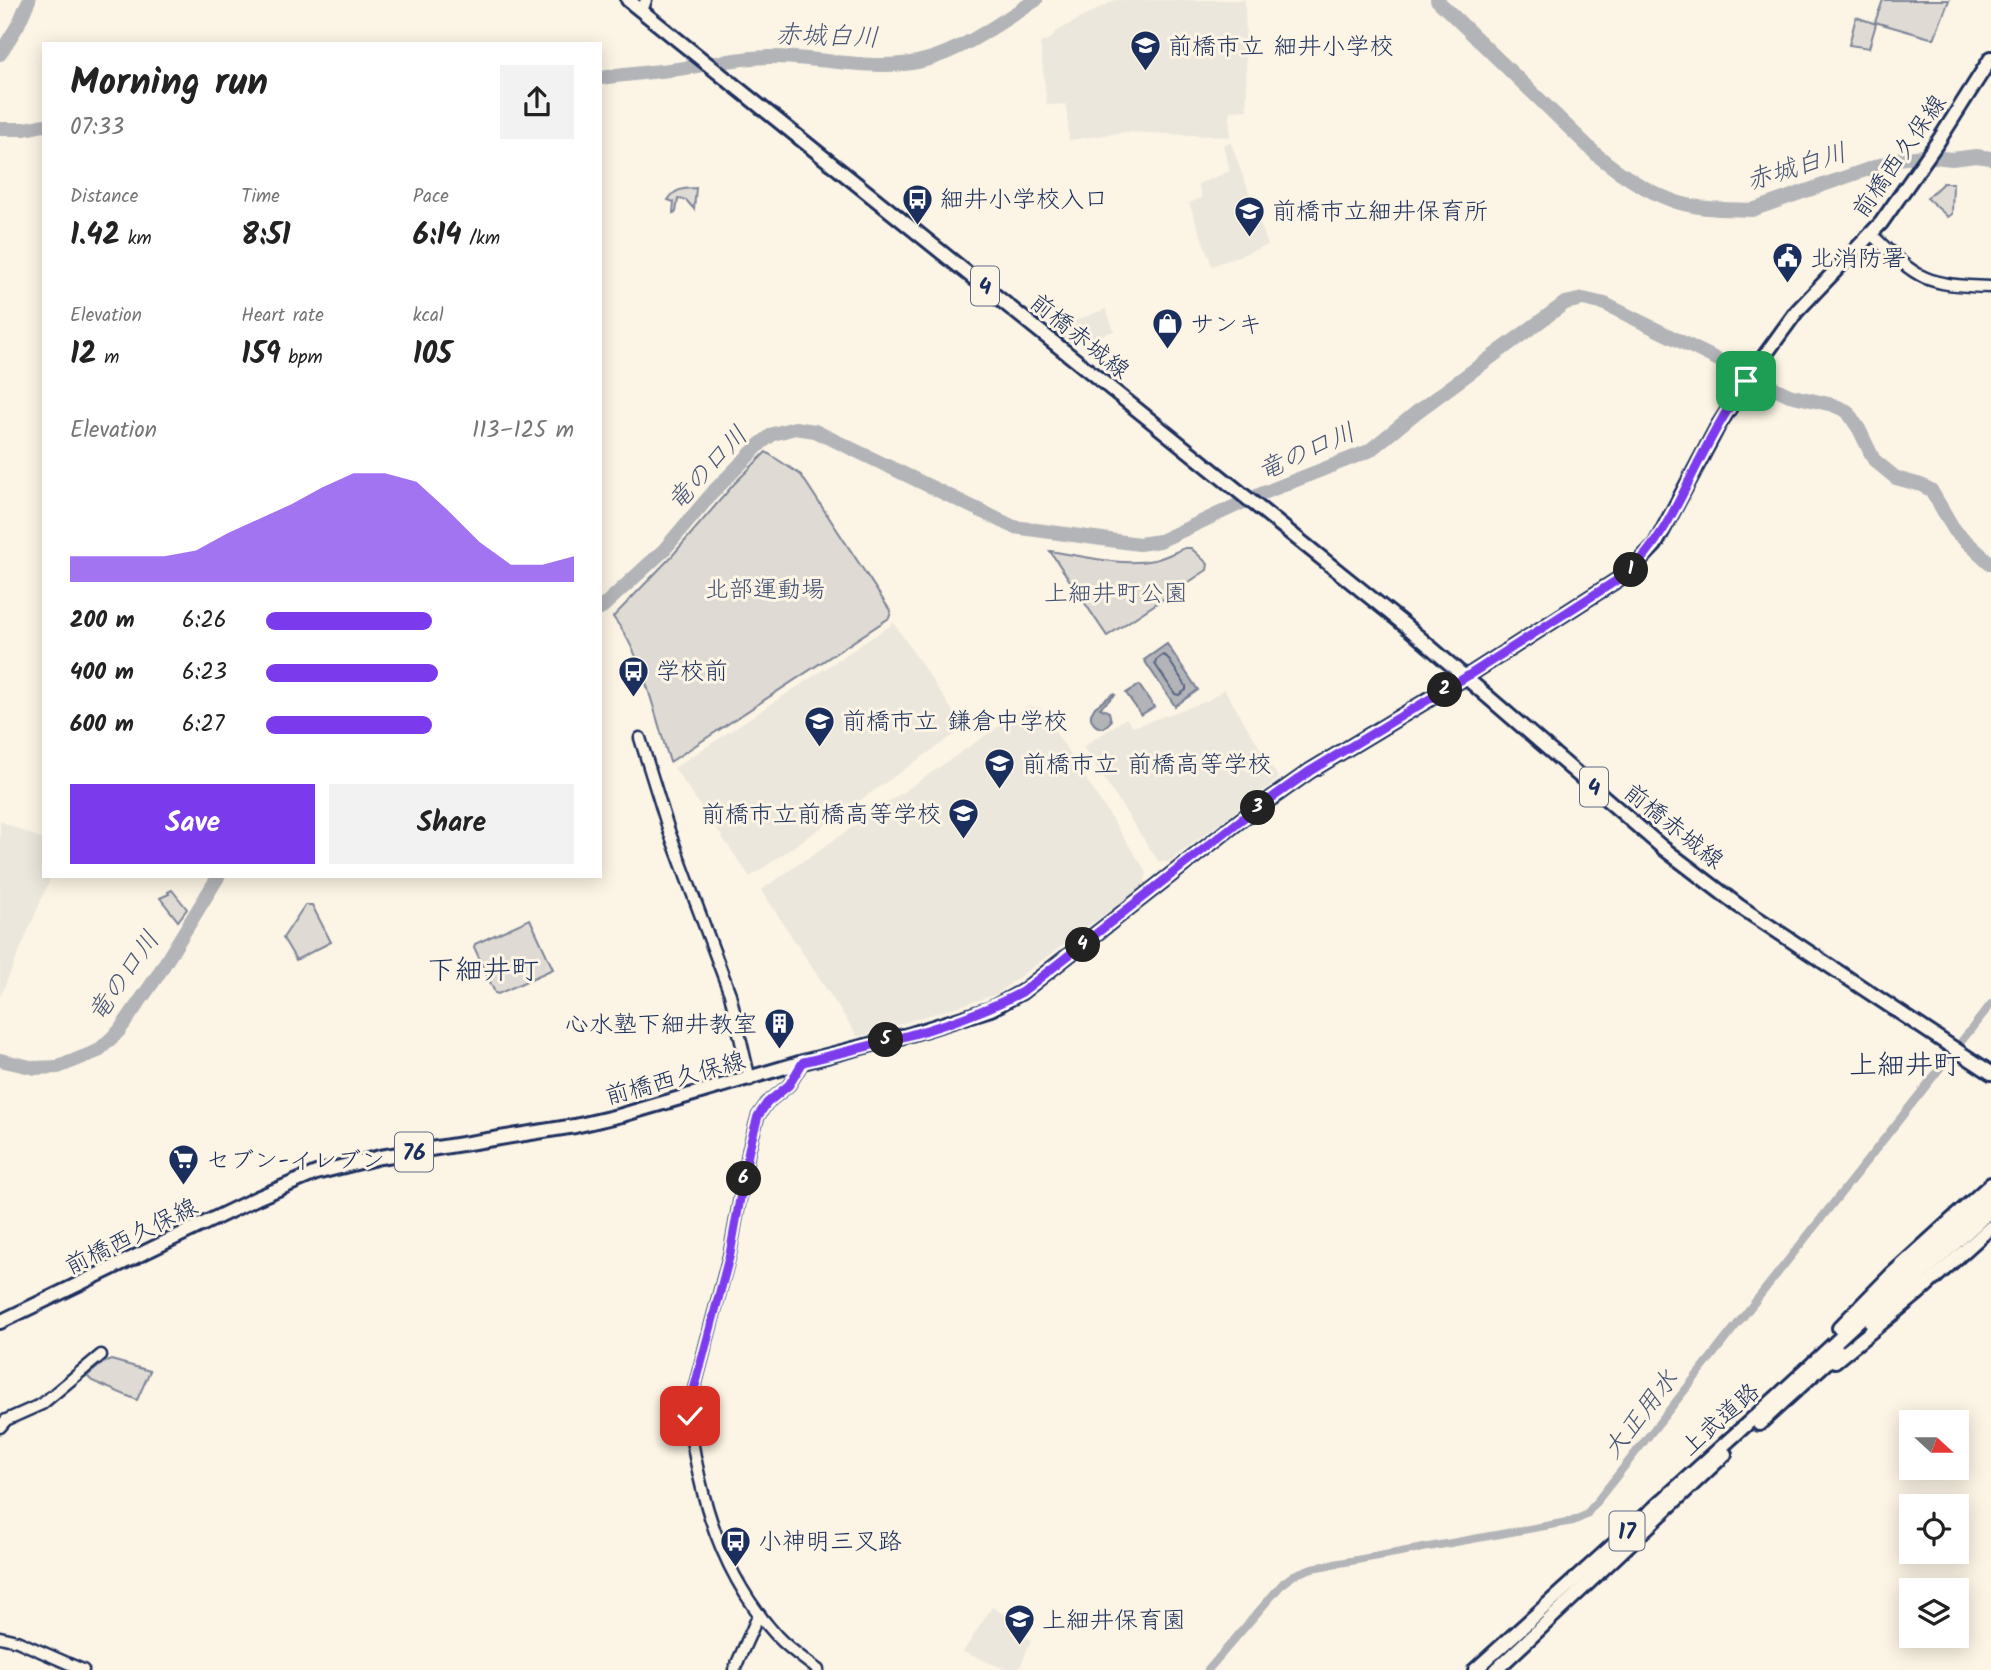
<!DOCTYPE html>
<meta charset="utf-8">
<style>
body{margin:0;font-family:Kalam,"Klee One",sans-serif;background:#f2f2f2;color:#222;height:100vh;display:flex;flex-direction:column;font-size:26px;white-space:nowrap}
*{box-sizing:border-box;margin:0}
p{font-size:23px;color:#767676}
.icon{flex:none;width:38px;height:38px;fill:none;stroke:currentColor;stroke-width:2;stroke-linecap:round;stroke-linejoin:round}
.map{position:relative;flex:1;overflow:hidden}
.drawer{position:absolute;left:42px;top:42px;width:560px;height:836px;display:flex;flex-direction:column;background:#fff;border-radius:0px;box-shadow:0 4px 18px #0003}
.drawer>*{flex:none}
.needle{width:46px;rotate:111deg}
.fabs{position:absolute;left:1899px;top:1410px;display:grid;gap:14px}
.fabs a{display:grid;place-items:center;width:70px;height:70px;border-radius:0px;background:#fff;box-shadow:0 4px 18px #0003;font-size:35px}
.pin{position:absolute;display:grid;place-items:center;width:60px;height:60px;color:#fff;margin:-30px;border-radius:14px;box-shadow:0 4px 10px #0006}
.km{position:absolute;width:35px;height:35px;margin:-18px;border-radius:50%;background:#222;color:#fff;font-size:19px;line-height:35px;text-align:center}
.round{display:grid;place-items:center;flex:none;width:74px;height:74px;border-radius:0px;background:#f2f2f2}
.head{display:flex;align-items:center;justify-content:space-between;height:119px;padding:0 28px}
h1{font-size:38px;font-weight:700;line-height:52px}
.figures{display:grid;grid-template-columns:repeat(3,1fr);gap:10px;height:119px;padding:7px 28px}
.figures div{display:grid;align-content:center}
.figures b{font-size:30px;font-weight:700}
.figures small{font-size:19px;font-weight:400}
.figures p{font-size:19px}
.chart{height:196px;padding:14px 28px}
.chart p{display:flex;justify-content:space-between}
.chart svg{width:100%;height:126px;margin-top:7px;fill:#7c3aed;opacity:.7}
.button{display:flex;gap:14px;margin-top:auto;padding:14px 28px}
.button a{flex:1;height:80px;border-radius:0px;background:#7c3aed;color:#fff;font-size:28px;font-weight:700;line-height:80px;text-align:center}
.button a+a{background:#f2f2f2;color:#222}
ul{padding:0 28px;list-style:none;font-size:23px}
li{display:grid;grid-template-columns:112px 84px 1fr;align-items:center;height:52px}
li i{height:18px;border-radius:9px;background:#7c3aed}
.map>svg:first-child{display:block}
</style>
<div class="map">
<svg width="1991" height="1670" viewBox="0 0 1991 1670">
<rect width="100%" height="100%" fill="#fcf5e5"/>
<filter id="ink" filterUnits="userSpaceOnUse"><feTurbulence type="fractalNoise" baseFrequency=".0143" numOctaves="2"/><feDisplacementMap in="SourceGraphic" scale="14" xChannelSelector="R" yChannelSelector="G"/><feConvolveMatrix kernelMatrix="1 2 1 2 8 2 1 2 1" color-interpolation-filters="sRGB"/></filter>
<g filter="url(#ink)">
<!-- built -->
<g fill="#ece7dc">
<polygon points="1115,0 1245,0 1247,110 1230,111 1230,137 1126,132 1069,140 1066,104 1047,105 1040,43 1052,38 1055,32"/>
<polygon points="1231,143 1268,245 1212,266 1189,203 1202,198 1198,184 1230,171 1223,144"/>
<polygon points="1106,309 1114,331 1066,347 1047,331"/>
<polygon points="894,623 964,728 750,877 674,768"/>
<polygon points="1224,689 1279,779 1168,862 1158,861 1083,747 1126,718 1133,727 1207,701"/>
<polygon points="1028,706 1040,708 1147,873 1144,885 995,995 858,1037 761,890"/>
<polygon points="0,821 44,840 44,877 51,877 0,997"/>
<polygon points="992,1607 1015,1621 1011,1630 1031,1640 1019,1670 1007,1670 963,1652"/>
</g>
<!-- green -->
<g fill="#dfdbd4" stroke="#7d8599" stroke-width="2">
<polygon points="1883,0 1949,0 1934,39 1875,22"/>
<polygon points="1856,17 1876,24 1869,48 1849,45"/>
<polygon points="1943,183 1953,183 1952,214 1948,217 1927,198"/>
<path d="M696,188l-2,21 -8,-9 -8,-1 -2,13 -3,1 1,-11 -6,-2c8,-12 15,-11 28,-12z"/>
<path d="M766,452l35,23 90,137 -2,6 -219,144c-16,-48 -26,-106 -57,-145l59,-61 62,-72z"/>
<path d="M1185,548h6l17,16 -1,6 -100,66 -57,-85c34,5 70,16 104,9 10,-2 21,-8 31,-12z"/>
<polygon points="172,890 187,909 178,921 160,898 169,894 168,892"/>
<polygon points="305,905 312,905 331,942 296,960 283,938"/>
<polygon points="530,919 553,969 498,994 495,993 474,947 475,944"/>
<polygon points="111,1360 150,1371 137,1400 92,1381 87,1376 103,1363"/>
</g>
<!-- water -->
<g fill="#b2b4b8" stroke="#767f94" stroke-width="2">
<polygon points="1167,644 1198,690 1175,706 1144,660"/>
<polygon points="1139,685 1154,707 1141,715 1126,693"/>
<path d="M1113,694l2,1 -15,13 9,4 2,9 -7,7c-8,0 -14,-6 -13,-14l4,-7z"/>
</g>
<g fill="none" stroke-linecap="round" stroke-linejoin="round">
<!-- shore -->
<polygon stroke="#576482" stroke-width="2" points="1163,655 1167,657 1186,686 1186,690 1179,695 1175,694 1155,664 1156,660"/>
<!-- canal -->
<polyline stroke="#b2b4b8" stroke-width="8" points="1208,1670 1283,1583 1294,1575 1312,1568 1573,1521 1586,1515 1991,1004"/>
<!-- river -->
<g stroke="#b2b4b8" stroke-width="14">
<path d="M1437,0l160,155c22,18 48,35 74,45 25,10 56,9 81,10l145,-51 27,-3 28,3 24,-3 15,2"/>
<polyline points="0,54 18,25 29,0"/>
<path d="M600,78c28,-4 57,-6 85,-10 28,-4 56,-11 85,-11 49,-1 111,17 159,2 39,-12 73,-38 107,-59"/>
<polyline points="0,129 25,129 44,125"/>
<polyline points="600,609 663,551 714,491 760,444 773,434 795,428 815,431 1014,527 1139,544 1160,541 1261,494 1369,451 1418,411 1565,303 1583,299 1605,304 1789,395 1833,405 1847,411 1859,429 1874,460 1896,478 1921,485 1931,490 1955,531 1991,564"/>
<polyline points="0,1060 35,1068 58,1067 98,1051 119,1031 156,978 218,877"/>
</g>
<defs>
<g id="tertiary">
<polyline points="642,11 646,0"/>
<path d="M1871,234c48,46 52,51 120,53"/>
<polyline points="640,738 669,831 730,994 750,1080"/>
<path d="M803,1062l-14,23 -22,18 -9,13 -9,33 -19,104 -39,148c-3,27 3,52 9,79 13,58 36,111 77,156 12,13 27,23 41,34"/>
<polyline points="0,1427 6,1420 42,1404 101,1355"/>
<polyline points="0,1637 17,1641 83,1670"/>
<polyline points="734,1670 759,1614"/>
</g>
<g id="primary">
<polyline points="628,0 1406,626 1663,848 1739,906 1991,1073"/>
<polyline points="0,1322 257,1198 316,1173 380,1157 575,1126 622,1115 803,1062 908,1035 991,1009 1022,992 1242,819 1310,771 1466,677 1628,573 1655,545 1718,426 1754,370 1797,311 1881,223 1939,140 1991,58"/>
</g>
<g id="trunk">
<polyline points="1870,1322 1991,1210"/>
<polyline points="1839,1328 1891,1275 1991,1184"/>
<polyline points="1835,1361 1917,1294 1991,1227"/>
<polyline points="1759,1424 1839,1351"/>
<polyline points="1475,1670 1780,1394 1991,1197"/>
<polyline points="1496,1670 1725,1454"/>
</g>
</defs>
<!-- tertiary casing -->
<use href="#tertiary" stroke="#1b2f5e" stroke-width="15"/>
<!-- primary casing -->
<use href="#primary" stroke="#1b2f5e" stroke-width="18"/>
<!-- trunk casing -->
<use href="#trunk" stroke="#1b2f5e" stroke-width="18"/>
<!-- tertiary -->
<use href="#tertiary" stroke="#fcf5e5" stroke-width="10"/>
<!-- primary -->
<use href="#primary" stroke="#fcf5e5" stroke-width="12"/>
<!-- trunk -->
<use href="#trunk" stroke="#fcf5e5" stroke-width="12"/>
</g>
</g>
<g fill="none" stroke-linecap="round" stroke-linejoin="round" filter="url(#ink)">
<defs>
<path id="route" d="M690,1416l1,-15 39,-147 19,-105 9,-33 9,-13 22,-18 14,-23c73,-18 151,-34 219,-70l220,-173 68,-48 156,-94 162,-104c38,-35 55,-83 79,-127 12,-23 25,-44 39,-65"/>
</defs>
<!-- route casing -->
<use href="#route" stroke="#fff" stroke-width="14"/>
<!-- route -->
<use href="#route" stroke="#7c3aed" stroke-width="9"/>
</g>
<!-- icons -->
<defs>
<symbol id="school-pin" viewBox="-11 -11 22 30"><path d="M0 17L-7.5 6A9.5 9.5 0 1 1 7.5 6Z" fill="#1b2f5e" stroke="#fcf5e5"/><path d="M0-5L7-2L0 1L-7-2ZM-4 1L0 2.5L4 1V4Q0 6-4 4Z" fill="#fff"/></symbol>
<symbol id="bus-pin" viewBox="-11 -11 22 30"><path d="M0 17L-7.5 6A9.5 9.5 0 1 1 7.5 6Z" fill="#1b2f5e" stroke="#fcf5e5"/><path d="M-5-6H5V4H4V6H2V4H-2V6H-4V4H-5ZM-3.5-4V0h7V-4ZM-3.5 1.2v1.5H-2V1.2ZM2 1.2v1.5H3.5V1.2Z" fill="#fff"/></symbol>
<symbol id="civic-pin" viewBox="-11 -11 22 30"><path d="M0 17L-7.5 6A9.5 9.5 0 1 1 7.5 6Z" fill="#1b2f5e" stroke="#fcf5e5"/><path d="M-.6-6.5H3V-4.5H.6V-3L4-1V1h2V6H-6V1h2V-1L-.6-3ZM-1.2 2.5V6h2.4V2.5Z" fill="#fff"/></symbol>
<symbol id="shop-pin" viewBox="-11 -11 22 30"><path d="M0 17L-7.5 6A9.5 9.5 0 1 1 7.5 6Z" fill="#1b2f5e" stroke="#fcf5e5"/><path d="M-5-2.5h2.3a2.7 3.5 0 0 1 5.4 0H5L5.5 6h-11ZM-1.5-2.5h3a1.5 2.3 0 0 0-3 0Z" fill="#fff"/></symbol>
<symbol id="building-pin" viewBox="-11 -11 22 30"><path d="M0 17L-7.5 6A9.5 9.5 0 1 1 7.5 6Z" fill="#1b2f5e" stroke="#fcf5e5"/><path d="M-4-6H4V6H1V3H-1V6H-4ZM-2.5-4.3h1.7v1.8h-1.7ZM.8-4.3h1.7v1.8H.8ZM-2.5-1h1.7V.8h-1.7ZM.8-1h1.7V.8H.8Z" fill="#fff"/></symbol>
<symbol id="supermarket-pin" viewBox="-11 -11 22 30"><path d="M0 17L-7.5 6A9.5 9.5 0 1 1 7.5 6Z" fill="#1b2f5e" stroke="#fcf5e5"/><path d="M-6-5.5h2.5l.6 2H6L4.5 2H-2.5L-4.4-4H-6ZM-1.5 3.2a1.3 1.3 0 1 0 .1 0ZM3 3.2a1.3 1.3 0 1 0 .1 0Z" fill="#fff"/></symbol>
</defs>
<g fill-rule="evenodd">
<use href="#school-pin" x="1128" y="28" width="35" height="47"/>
<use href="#bus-pin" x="900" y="182" width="35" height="47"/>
<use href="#school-pin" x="1232" y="194" width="35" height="47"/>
<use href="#civic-pin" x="1770" y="240" width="35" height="47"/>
<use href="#shop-pin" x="1150" y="306" width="35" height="47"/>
<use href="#bus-pin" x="616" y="654" width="35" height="47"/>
<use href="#school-pin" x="802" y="704" width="35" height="47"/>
<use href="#school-pin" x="982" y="746" width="35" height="47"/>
<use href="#school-pin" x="946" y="796" width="35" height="47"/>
<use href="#building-pin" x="762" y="1006" width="35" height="47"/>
<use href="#supermarket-pin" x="166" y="1142" width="35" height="47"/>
<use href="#bus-pin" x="718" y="1524" width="35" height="47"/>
<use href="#school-pin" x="1002" y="1602" width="35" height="47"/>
</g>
<g text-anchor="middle" stroke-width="6" stroke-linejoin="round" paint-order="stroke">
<!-- shield labels -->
<g fill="#fcf5e5" stroke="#5e6a86" stroke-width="2">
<rect x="971" y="266.5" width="28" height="39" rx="5"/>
<rect x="1580" y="767.5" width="28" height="39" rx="5"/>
<rect x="395" y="1132.5" width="38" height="39" rx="5"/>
<rect x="1609.5" y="1511.5" width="35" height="39" rx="5"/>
</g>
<g font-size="23" font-weight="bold" fill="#1b2f5e">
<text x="985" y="294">4</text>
<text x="1594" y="795">4</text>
<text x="414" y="1160">76</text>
<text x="1627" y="1539">17</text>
</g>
<!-- poi labels -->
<g font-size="24" fill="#1b2f5e" stroke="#fcf5e5" text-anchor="start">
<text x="1168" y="54">前橋市立 細井小学校</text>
<text x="940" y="207">細井小学校入口</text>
<text x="1272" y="219">前橋市立細井保育所</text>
<text x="1810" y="266">北消防署</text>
<text x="1190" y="332">サンキ</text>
<text x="656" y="679">学校前</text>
<text x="842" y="729">前橋市立 鎌倉中学校</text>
<text x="1022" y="772">前橋市立 前橋高等学校</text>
<text x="941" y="822" text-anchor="end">前橋市立前橋高等学校</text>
<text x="757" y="1032" text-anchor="end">心水塾下細井教室</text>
<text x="206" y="1168">セブン-イレブン</text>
<text x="758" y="1549">小神明三叉路</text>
<text x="1042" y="1628">上細井保育園</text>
</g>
<!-- street labels -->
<g font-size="24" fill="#1b2f5e" stroke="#fcf5e5">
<text transform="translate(1899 156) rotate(-55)" y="8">前橋西久保線</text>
<text transform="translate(1080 336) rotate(39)" y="8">前橋赤城線</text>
<text transform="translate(1674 826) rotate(39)" y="8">前橋赤城線</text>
<text transform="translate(675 1078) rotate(-15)" y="8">前橋西久保線</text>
<text transform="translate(131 1236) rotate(-26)" y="8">前橋西久保線</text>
<text transform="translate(1720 1419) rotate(-42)" y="8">上武道路</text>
</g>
<!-- park labels -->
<g font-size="24" fill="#425176" stroke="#fcf5e5">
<text x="765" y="597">北部運動場</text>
<text x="1116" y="601">上細井町公園</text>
</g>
<!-- water labels -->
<g font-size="26" font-style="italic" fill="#485779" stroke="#fcf5e5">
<text transform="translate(827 35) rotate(2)" y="9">赤城白川</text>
<text transform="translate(1796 166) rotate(-17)" y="9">赤城白川</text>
<text transform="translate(1306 451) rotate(-24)" y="9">竜の口川</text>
<text transform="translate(707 468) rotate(-47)" y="9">竜の口川</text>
<text transform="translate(123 976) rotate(-55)" y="9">竜の口川</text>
<text transform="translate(1640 1414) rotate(-52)" y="9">大正用水</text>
</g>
<!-- quarter labels -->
<g font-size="28" fill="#1b2f5e" stroke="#fcf5e5">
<text x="483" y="979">下細井町</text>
<text x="1905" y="1074">上細井町</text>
</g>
</g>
</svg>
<div class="fabs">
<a><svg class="needle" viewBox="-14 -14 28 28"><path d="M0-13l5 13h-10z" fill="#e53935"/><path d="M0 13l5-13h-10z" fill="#767676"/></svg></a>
<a><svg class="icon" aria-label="locate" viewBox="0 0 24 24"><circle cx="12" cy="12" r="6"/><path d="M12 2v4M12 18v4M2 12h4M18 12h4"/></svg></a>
<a><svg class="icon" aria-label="layers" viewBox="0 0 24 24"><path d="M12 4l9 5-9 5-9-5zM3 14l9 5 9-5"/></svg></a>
</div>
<div class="pin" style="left:1746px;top:381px;background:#1e9e55"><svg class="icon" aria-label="arrive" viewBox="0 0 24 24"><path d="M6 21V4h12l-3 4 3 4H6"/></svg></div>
<div class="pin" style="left:690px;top:1416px;background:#d93025"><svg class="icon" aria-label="check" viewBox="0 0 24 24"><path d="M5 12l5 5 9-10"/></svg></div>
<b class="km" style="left:1631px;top:570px">1</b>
<b class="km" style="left:1445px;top:690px">2</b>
<b class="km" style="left:1258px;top:808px">3</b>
<b class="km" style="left:1083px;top:945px">4</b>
<b class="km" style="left:886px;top:1040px">5</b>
<b class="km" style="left:744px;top:1179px">6</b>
<section class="drawer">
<div class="head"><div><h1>Morning run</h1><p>07:33</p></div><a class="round"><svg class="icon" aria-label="share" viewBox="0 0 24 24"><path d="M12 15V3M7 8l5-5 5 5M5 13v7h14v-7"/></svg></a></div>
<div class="figures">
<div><p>Distance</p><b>1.42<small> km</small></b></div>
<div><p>Time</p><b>8:51</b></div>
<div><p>Pace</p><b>6:14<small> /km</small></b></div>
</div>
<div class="figures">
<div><p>Elevation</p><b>12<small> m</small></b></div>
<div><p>Heart rate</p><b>159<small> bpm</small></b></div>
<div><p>kcal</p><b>105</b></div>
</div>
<div class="chart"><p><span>Elevation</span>113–125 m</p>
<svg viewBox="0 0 160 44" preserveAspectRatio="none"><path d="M0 44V35L10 35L20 35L30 35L40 33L50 27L60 22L70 17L80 11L90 6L100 6L110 9L120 19L130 30L140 38L150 38L160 35V44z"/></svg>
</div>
<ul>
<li><b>200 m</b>6:26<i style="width:54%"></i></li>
<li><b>400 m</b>6:23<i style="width:56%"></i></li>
<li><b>600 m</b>6:27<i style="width:54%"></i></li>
</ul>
<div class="button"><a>Save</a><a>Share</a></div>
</section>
</div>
